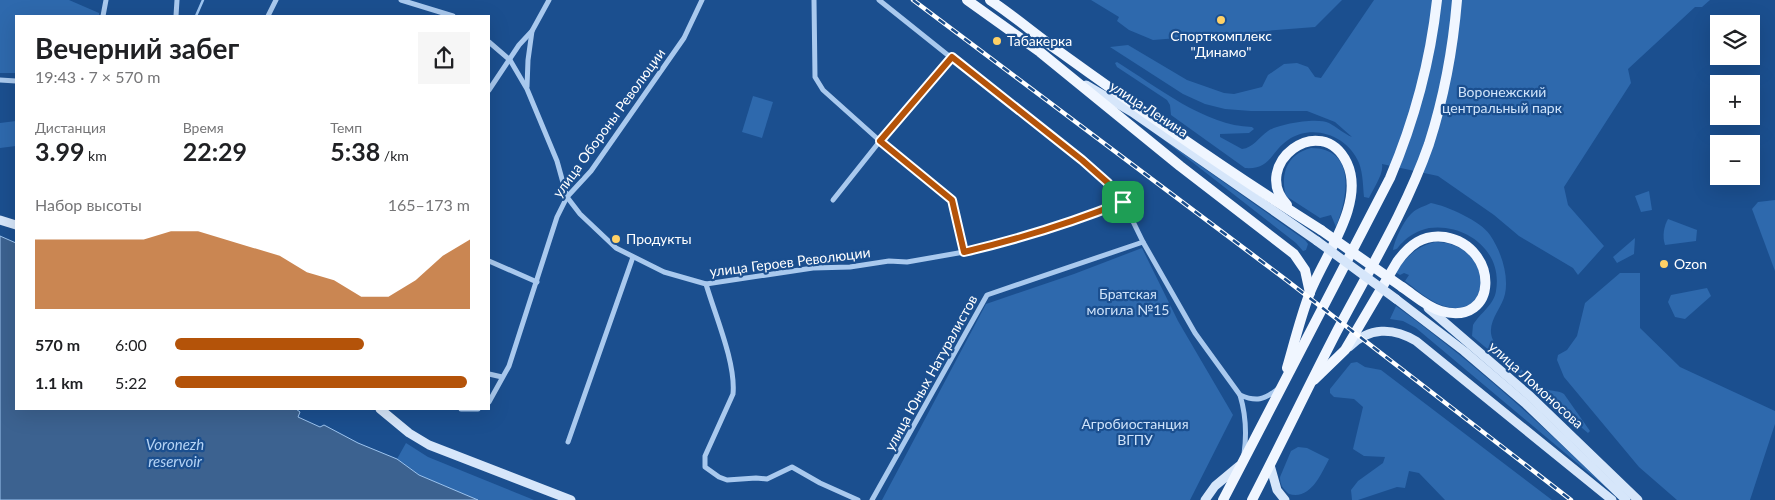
<!DOCTYPE html>
<html lang="ru">
<meta charset="utf-8">
<style>
body{margin:0;font-family:Lato,sans-serif;background:#f6f6f6;color:#202124;height:100vh;display:flex;flex-direction:column;font-size:19px;white-space:nowrap}
*{box-sizing:border-box;margin:0}
p{font-size:16px;color:#757577}
.icon{flex:none;width:28px;height:28px;fill:none;stroke:currentColor;stroke-width:2;stroke-linecap:round;stroke-linejoin:round}
.map{position:relative;flex:1;overflow:hidden}
.panel{position:absolute;left:15px;top:15px;width:475px;height:395px;display:flex;flex-direction:column;background:#fff;border-radius:0px;box-shadow:0 5px 20px #0002}
.panel>*{flex:none}
.controls{position:absolute;left:1710px;top:15px;display:grid;gap:10px}
.controls a{display:grid;place-items:center;width:50px;height:50px;border-radius:0px;background:#fff;box-shadow:0 5px 20px #0002;font-size:25px}
.pin{position:absolute;display:grid;place-items:center;width:42px;height:42px;color:#fff;margin:-21px;border-radius:10px;box-shadow:0 2px 8px #0006}
.round{display:grid;place-items:center;flex:none;width:52px;height:52px;border-radius:0px;background:#f6f6f6}
.head{display:flex;align-items:center;justify-content:space-between;height:85px;padding:0 20px}
h1{font-size:28px;font-weight:700;line-height:38px}
.metrics{display:grid;grid-template-columns:repeat(3,1fr);gap:8px;height:85px;padding:5px 20px}
.metrics div{display:grid;align-content:center}
.metrics b{font-size:25px;font-weight:700}
.metrics small{font-size:14px;font-weight:400}
.metrics p{font-size:14px}
.chart{height:140px;padding:10px 20px}
.chart p{display:flex;justify-content:space-between}
.chart svg{width:100%;height:90px;margin-top:5px;fill:#b45309;opacity:.7}
ul{padding:0 20px;list-style:none;font-size:16px}
li{display:grid;grid-template-columns:80px 60px 1fr;align-items:center;height:38px}
li i{height:12px;border-radius:6px;background:#b45309}
.map>svg:first-child{display:block}
</style>
<div class="map">
<svg width="1775" height="500" viewBox="0 0 1775 500">
<rect width="100%" height="100%" fill="#1b4f8f"/>
<!-- green -->
<g fill="#2e69ad">
<polygon points="0,0 69,0 99,13 99,16 16,16 16,73 0,73"/>
<polygon points="1091,0 1342,0 1315,27 1153,40 1129,30 1117,21 1119,17"/>
<path d="M1374,0h336l-8,7h-7l-67,62 3,14 -67,104 4,18 36,41 -26,29 -5,-7 -54,-32 -25,-21 -56,-39 -56,-12c2,10 -9,25 -13,34l-5,-1c-1,-10 -1,-24 -5,-34 -11,-27 -46,-40 -71,-23 -17,11 -17,30 -43,28l-74,-53 -1,-10 -3,-5 -50,-33 -2,-4 2,-1c39,24 88,64 135,65l2,2 -5,4 -29,1v3l22,12c11,-1 17,-12 26,-18 10,-7 49,-14 61,-8 8,4 15,11 23,14l-17,-15 -28,-11h-56l-26,-2 -20,-5 -22,-10 -73,-47 18,-2 59,35 37,13 10,1 28,-7 6,-12 16,-11 13,-1 11,4 7,10 6,1z"/>
<polygon points="753,96 773,102 762,138 742,132"/>
<polygon points="16,121 16,146 0,148 0,123"/>
<polygon points="1160,137 1305,240 1308,244 1306,250 1303,251 1296,243"/>
<path d="M1311,148c46,0 37,50 25,79l-5,-12 -11,3 -34,-22c-6,-22 1,-42 25,-48z"/>
<polygon points="1649,191 1652,210 1641,212 1635,196"/>
<polygon points="1775,200 1775,271 1752,209 1758,202"/>
<path d="M1431,203c16,3 50,18 59,32 11,16 19,40 15,59 -3,15 -20,29 -12,46 5,9 45,46 53,49 7,3 12,1 18,5l26,37 -2,2 -116,-97 1,-11c7,-12 21,-20 23,-34 7,-40 -30,-68 -67,-63 -10,2 -21,8 -27,15 -4,3 -3,6 -9,7 2,-11 11,-30 19,-37 5,-5 13,-7 19,-10z"/>
<path d="M1668,219l29,11 -1,11 -31,4c-3,-9 -1,-19 3,-26z"/>
<polygon points="1635,238 1634,254 1617,263 1613,257"/>
<path d="M1435,242c57,0 60,75 13,65 -16,-3 -31,-17 -43,-26l4,-6 -5,-2 -4,2 -5,-3c12,-15 20,-25 40,-30z"/>
<polygon points="1142,248 1178,321 1233,415 1190,500 882,500 986,304 1074,274"/>
<polygon points="1620,273 1640,273 1640,328 1680,367 1775,411 1775,424 1750,500 1677,500 1639,467 1564,377 1557,360 1558,355 1567,350 1577,336 1585,303"/>
<polygon points="1707,288 1711,296 1685,319 1675,317 1668,302 1671,295"/>
<path d="M1396,306c76,55 145,118 212,183l-192,-161 -13,-7 -13,-2z"/>
<polygon points="1357,362 1365,367 1381,370 1552,500 1445,500 1419,473 1409,471 1405,488 1397,487 1358,500 1352,500 1351,490 1358,481 1383,463 1385,457 1364,456 1353,449 1363,407 1354,399 1334,397 1330,393 1330,389 1351,363"/>
<polygon points="406,443 428,457 534,500 478,500 419,475 397,459"/>
<path d="M1298,447l9,1 22,11c-8,15 -18,41 -40,35 -6,-5 -9,-9 -9,-17l11,-26z"/>
</g>
<!-- water -->
<polygon fill="#3c6290" stroke="#9cc4f0" points="0,236 16,243 16,409 296,409 300,412 298,417 320,427 324,425 358,443 397,459 419,475 478,500 0,500"/>
<g fill="none" stroke-linecap="round" stroke-linejoin="round">
<!-- stream -->
<polyline stroke="#9cc4f0" stroke-width="2.5" points="196,16 203,0"/>
<!-- street -->
<g stroke="#a9c9ee" stroke-width="5">
<polyline points="401,0 453,16"/>
<polyline points="814,0 815,77 823,90 880,141 952,200 964,252"/>
<polyline points="879,0 1108,183 1123,201 1143,242 1195,333 1240,395"/>
<polyline points="103,16 106,0"/>
<polyline points="176,16 177,0"/>
<polyline points="268,16 276,0"/>
<polyline points="489,42 510,60 527,89 557,161 567,197 580,214 616,248 664,272 706,284 813,268 850,267 889,261 907,262 964,252 1015,240 1063,225 1123,201"/>
<polyline points="0,80 16,81"/>
<polyline points="527,87 528,60 532,31"/>
<polyline points="489,90 519,45 532,31 549,0"/>
<polyline points="833,200 880,141 953,57"/>
<polyline points="489,261 537,282"/>
<path d="M706,284c9,31 30,79 27,110l-28,62v11l14,10 8,3 29,-2 11,1 25,-12 28,16 38,17"/>
<polyline points="489,374 502,377"/>
<polyline points="489,402 509,366 557,217 567,197 591,171 684,38 702,0"/>
<polyline points="461,409 478,409"/>
<polyline points="568,442 633,257"/>
<path d="M1244,454c3,-21 2,-39 -4,-59 16,7 24,5 38,-6"/>
<polyline points="872,500 987,295 1143,242"/>
</g>
<!-- secondary -->
<g stroke="#d6e6fa" stroke-width="9">
<polyline points="1086,85 1132,112 1317,241"/>
<polyline points="0,220 16,225"/>
<polyline points="1396,299 1464,351 1525,403 1626,500"/>
<polyline points="1428,308 1530,396 1638,500"/>
<path d="M1349,347c20,-20 44,-20 67,-6l196,159"/>
<polyline points="380,409 409,433 429,445 571,500"/>
<polyline points="1270,465 1277,490 1285,500"/>
<polyline points="1205,500 1215,486 1239,466"/>
</g>
<!-- primary -->
<g stroke="#f0f6ff" stroke-width="10">
<polyline points="967,0 1040,52 1180,166 1294,254 1305,270 1310,293"/>
<path d="M990,0c24,16 46,35 70,52 86,62 172,122 261,178"/>
<path d="M1287,368c7,-24 13,-49 22,-73 14,-38 57,-91 38,-132 -26,-54 -98,2 -60,42"/>
<path d="M1314,380l31,-30 52,-88c12,-17 26,-28 48,-25 55,10 54,90 -4,74 -14,-4 -27,-16 -39,-24"/>
<path d="M1223,500l167,-322c25,-59 40,-114 47,-178"/>
<path d="M1252,500c29,-56 56,-113 85,-169 32,-61 69,-121 92,-187 15,-47 24,-95 28,-144"/>
</g>
<defs>
<polyline id="rail" points="913,0 1285,279 1571,500"/>
</defs>
<!-- rail casing -->
<use href="#rail" stroke="#fff" stroke-width="4.5"/>
<!-- rail -->
<use href="#rail" stroke="#1b4f8f" stroke-width="2.5" stroke-dasharray="8" stroke-linecap="butt"/>
<!-- secondary-bridge -->
<polyline stroke="#d6e6fa" stroke-width="9" points="1317,241 1396,299"/>
<!-- primary-bridge -->
<polyline stroke="#f0f6ff" stroke-width="10" points="1321,230 1402,287"/>
</g>
<g fill="none" stroke-linecap="round" stroke-linejoin="round">
<defs>
<path id="route" d="M952,57l130,103 26,23 15,19c-52,21 -104,37 -159,50l-12,-52 -72,-59z"/>
</defs>
<!-- route casing -->
<use href="#route" stroke="#fff" stroke-width="10"/>
<!-- route -->
<use href="#route" stroke="#b45309" stroke-width="6"/>
</g>
<!-- markers -->
<g fill="#ffd166" stroke="#1b4f8f" stroke-width="2">
<circle cx="1221" cy="20" r="5"/>
<circle cx="997" cy="41" r="5"/>
<circle cx="616" cy="239" r="5"/>
<circle cx="1664" cy="264" r="5"/>
</g>
<g text-anchor="middle" stroke-width="4.5" stroke-linejoin="round" paint-order="stroke">
<!-- poi labels -->
<g font-size="14" fill="#fff" stroke="#1b4f8f" text-anchor="start">
<text x="1221" y="41" text-anchor="middle">Спорткомплекс<tspan x="1221" dy="16">"Динамо"</tspan></text>
<text x="1007" y="46">Табакерка</text>
<text x="626" y="244">Продукты</text>
<text x="1674" y="269">Ozon</text>
</g>
<!-- park labels -->
<g font-size="14" fill="#cfe3fa" stroke="#1b4f8f">
<text x="1502" y="97">Воронежский<tspan x="1502" dy="16">центральный парк</tspan></text>
<text x="1128" y="299">Братская<tspan x="1128" dy="16">могила №15</tspan></text>
<text x="1135" y="429">Агробиостанция<tspan x="1135" dy="16">ВГПУ</tspan></text>
</g>
<!-- street labels -->
<g font-size="14" fill="#fff" stroke="#1b4f8f">
<text transform="translate(1149 109) rotate(33)" y="5">улица Ленина</text>
<text transform="translate(609 123) rotate(-54)" y="5">улица Обороны Революции</text>
<text transform="translate(790 262) rotate(-7)" y="5">улица Героев Революции</text>
<text transform="translate(931 373) rotate(-61)" y="5">улица Юных Натуралистов</text>
<text transform="translate(1536 385) rotate(42)" y="5">улица Ломоносова</text>
</g>
<!-- water labels -->
<g font-size="15" font-style="italic" fill="#b5d3f5" stroke="#1b4f8f">
<text x="175" y="450">Voronezh<tspan x="175" dy="17">reservoir</tspan></text>
</g>
</g>
</svg>
<div class="controls">
<a><svg class="icon" aria-label="layers" viewBox="0 0 24 24"><path d="M12 4l9 5-9 5-9-5zM3 14l9 5 9-5"/></svg></a>
<a>+</a>
<a>−</a>
</div>
<div class="pin" style="left:1123px;top:202px;background:#1e9e55"><svg class="icon" aria-label="arrive" viewBox="0 0 24 24"><path d="M6 21V4h12l-3 4 3 4H6"/></svg></div>
<section class="panel">
<div class="head"><div><h1>Вечерний забег</h1><p>19:43 · 7 × 570 m</p></div><a class="round"><svg class="icon" aria-label="share" viewBox="0 0 24 24"><path d="M12 15V3M7 8l5-5 5 5M5 13v7h14v-7"/></svg></a></div>
<div class="metrics">
<div><p>Дистанция</p><b>3.99<small> km</small></b></div>
<div><p>Время</p><b>22:29</b></div>
<div><p>Темп</p><b>5:38<small> /km</small></b></div>
</div>
<div class="chart"><p><span>Набор высоты</span>165–173 m</p>
<svg viewBox="0 0 160 44" preserveAspectRatio="none"><path d="M0 44V10L10 10L20 10L30 10L40 10L50 6L60 6L70 10L80 14L90 18L100 26L110 30L120 38L130 38L140 30L150 18L160 10V44z"/></svg>
</div>
<ul>
<li><b>570 m</b>6:00<i style="width:64%"></i></li>
<li><b>1.1 km</b>5:22<i style="width:99%"></i></li>
</ul>
</section>
</div>
